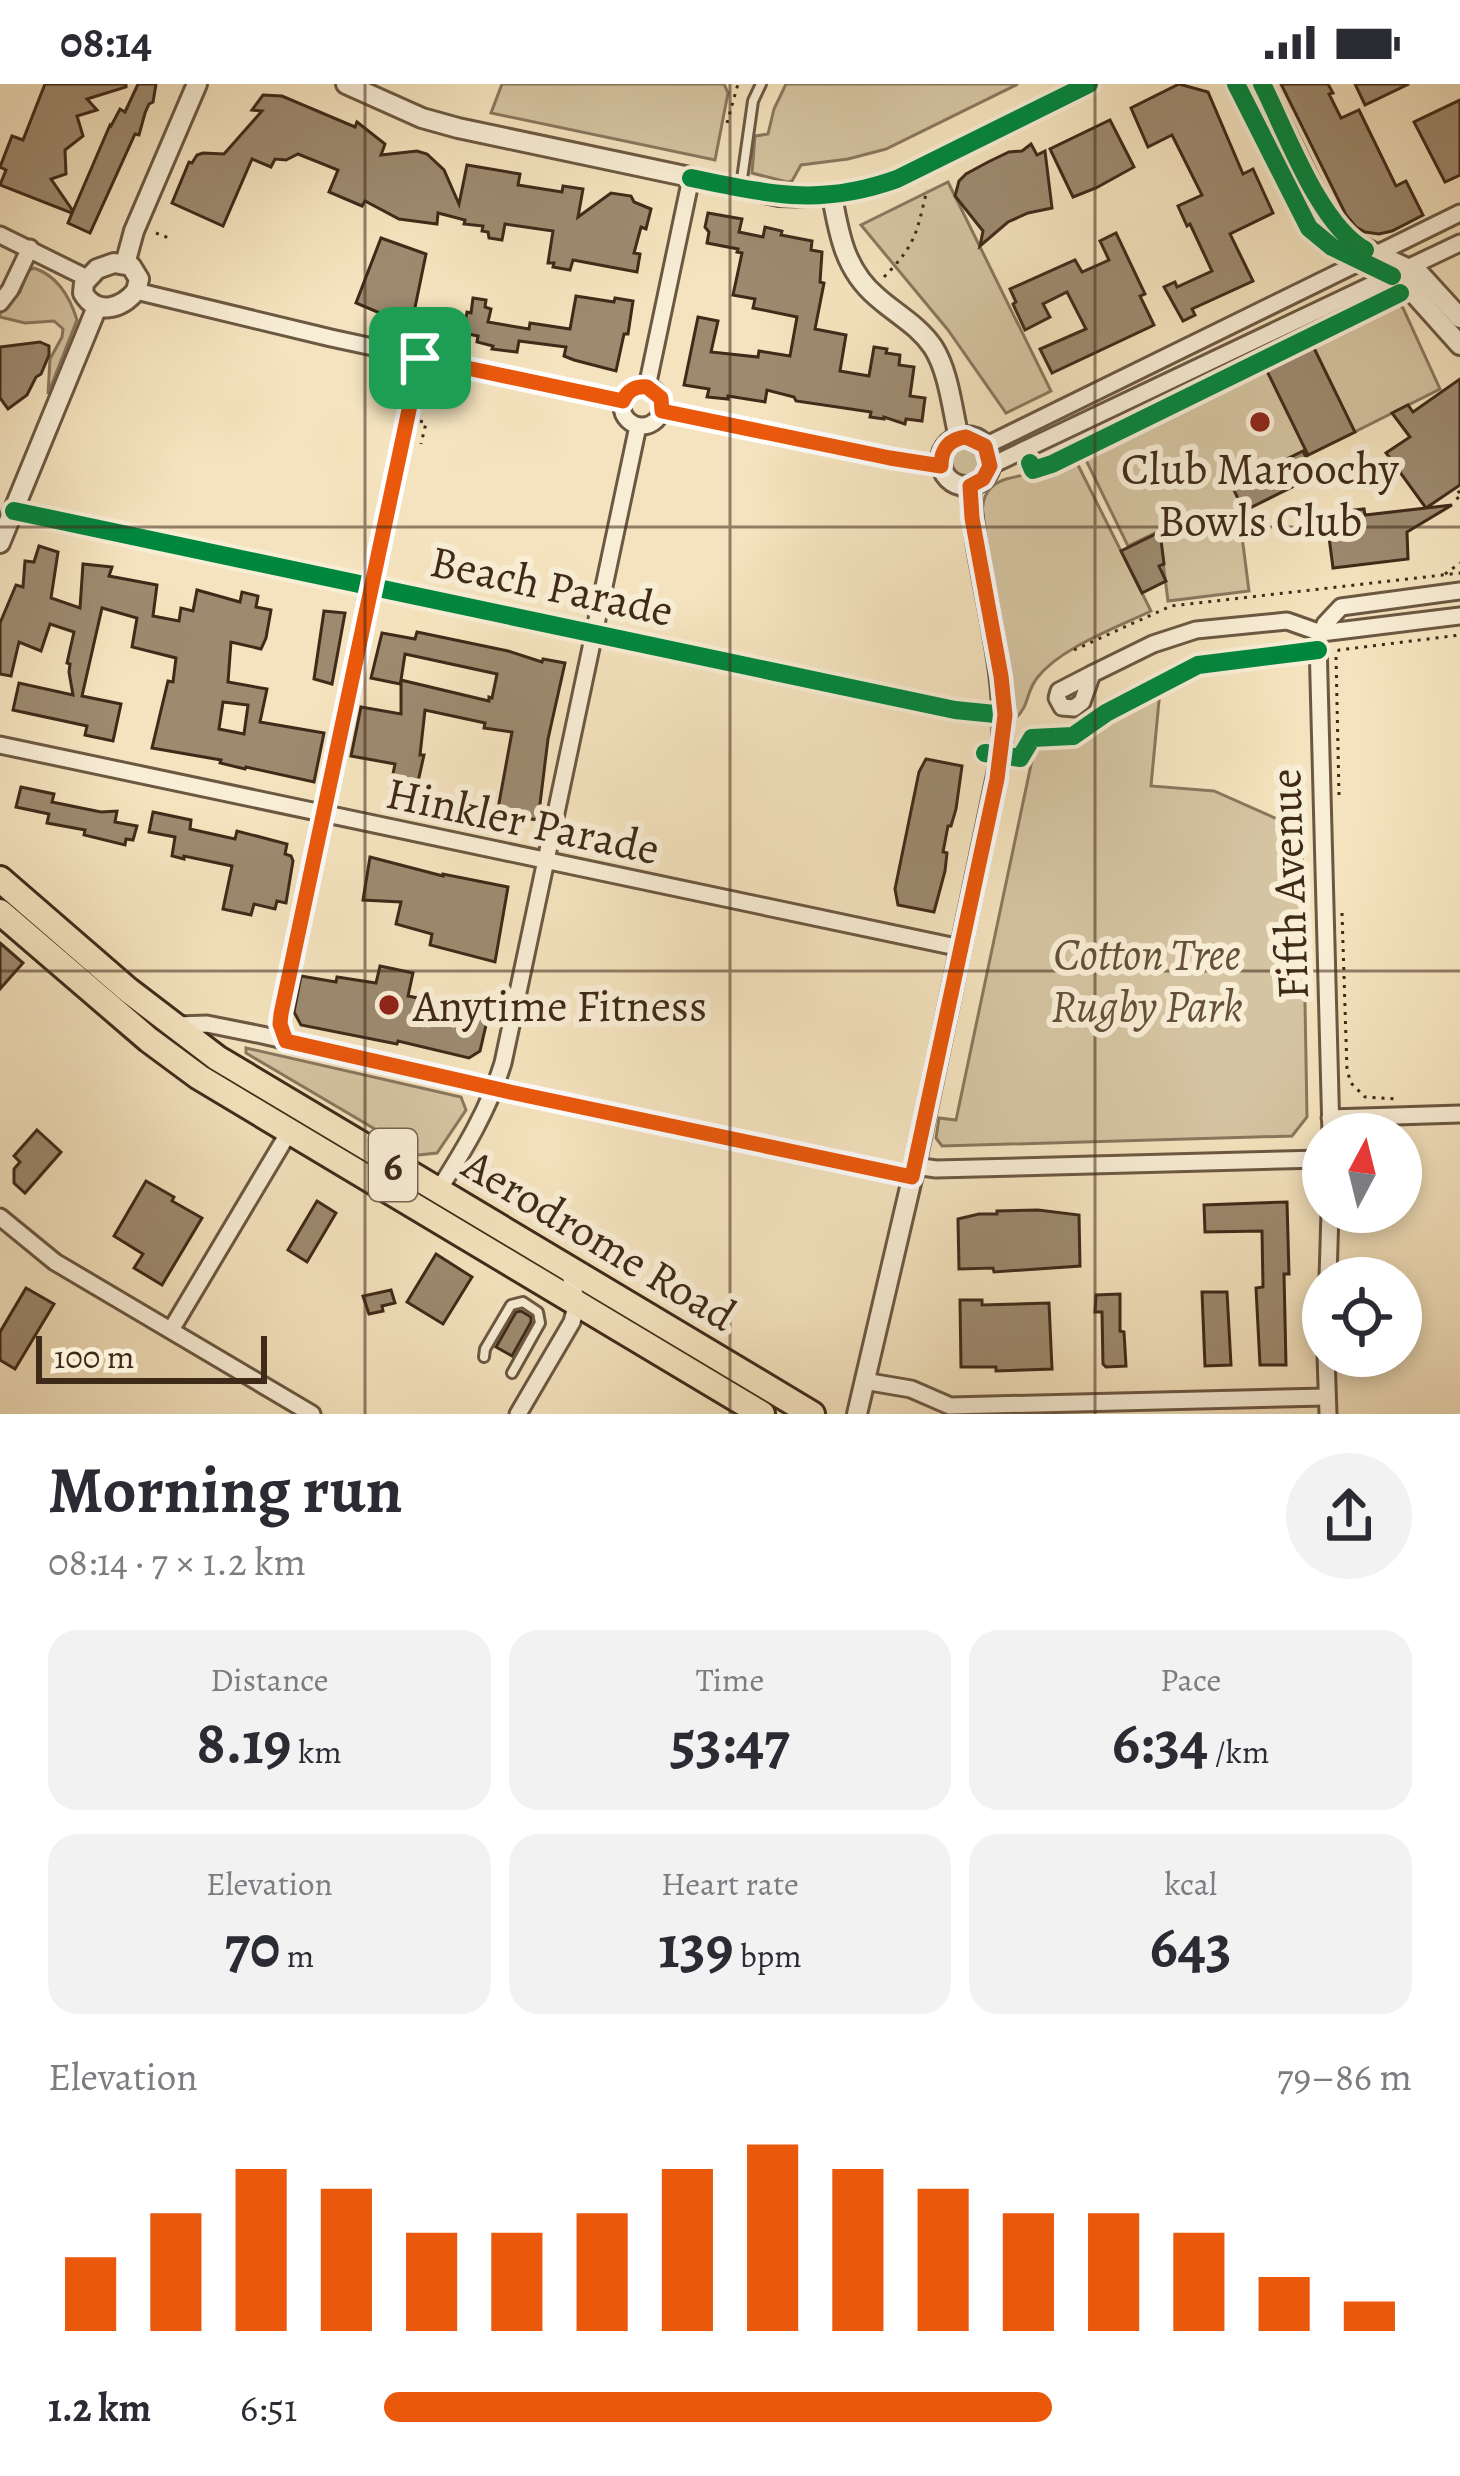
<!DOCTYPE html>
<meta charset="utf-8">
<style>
body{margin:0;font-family:Alegreya,serif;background:#f2f2f3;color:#2b2b33;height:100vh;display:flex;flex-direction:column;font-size:45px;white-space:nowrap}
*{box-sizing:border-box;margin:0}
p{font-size:39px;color:#7c7c81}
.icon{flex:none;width:66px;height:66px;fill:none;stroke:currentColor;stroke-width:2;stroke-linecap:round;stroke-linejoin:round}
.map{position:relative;height:1330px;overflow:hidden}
.drawer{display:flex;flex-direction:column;background:#fff;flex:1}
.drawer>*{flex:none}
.needle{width:78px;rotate:7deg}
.fabs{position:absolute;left:1302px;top:1029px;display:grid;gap:24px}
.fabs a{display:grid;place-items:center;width:120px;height:120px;border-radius:50%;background:#fff;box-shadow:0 6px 18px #0003;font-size:60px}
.scale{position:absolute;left:36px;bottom:30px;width:231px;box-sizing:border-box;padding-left:12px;border:6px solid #3f2a19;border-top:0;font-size:33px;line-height:42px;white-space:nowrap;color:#3f2a19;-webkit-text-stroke:9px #f8edd5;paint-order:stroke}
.pin{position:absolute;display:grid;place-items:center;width:102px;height:102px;color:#fff;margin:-51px;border-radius:24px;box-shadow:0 6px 18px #0006}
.round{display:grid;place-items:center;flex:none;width:126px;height:126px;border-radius:63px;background:#f2f2f3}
.headline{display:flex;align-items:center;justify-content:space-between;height:204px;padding:0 48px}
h1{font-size:66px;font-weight:700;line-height:90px}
.stats{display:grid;grid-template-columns:repeat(3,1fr);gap:18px;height:204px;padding:12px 48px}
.stats div{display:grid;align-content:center;border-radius:30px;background:#f2f2f3;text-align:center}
.stats b{font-size:60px;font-weight:700}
.stats small{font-size:33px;font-weight:400}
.stats p{font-size:33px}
.chart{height:336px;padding:24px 48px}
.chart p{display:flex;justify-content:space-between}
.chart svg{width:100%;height:216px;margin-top:12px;stroke:#ea580c;stroke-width:6}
ul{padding:0 48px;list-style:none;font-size:39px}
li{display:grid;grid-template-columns:192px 144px 1fr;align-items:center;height:90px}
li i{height:30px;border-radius:15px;background:#ea580c}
.status{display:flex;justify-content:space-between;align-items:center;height:84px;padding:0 60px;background:#fff;direction:ltr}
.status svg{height:33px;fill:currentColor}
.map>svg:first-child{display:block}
</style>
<div class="status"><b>08:14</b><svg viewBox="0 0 49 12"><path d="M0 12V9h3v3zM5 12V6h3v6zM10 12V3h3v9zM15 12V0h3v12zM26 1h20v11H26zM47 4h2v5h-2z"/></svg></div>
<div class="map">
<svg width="1460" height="1330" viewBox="0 0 1460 1330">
<rect width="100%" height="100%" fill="#f4e3be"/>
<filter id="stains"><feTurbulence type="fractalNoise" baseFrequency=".00167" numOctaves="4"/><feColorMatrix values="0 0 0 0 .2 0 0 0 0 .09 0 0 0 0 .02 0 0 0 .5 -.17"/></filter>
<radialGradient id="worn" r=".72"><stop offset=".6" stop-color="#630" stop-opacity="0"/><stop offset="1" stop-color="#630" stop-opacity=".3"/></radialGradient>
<!-- green -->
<g fill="#d5c4a2" stroke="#8a775e" stroke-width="3">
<polygon points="502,0 724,0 728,9 715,76 491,29"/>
<polygon points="786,0 1018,0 886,65 848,75 801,81 792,97 787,98 752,89 755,52 768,50 774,25"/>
<polygon points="948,98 1051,307 1006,329 948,246 861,141"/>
<path d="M34,184c24,8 36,29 43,52l-29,74 2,-35 12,-22 1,-8 -9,-8 -29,2 -25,-6v-5l20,-20 8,-21z"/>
<polygon points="1389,218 1396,219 1403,224 1440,305 1235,408 1239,416 1237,421 1240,426 1244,426 1244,436 1240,437 1249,507 1168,517 1159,447 1128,462 1083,370"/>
<circle cx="965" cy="378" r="18"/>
<path d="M1074,373l77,154c-35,17 -91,37 -114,67 -12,16 -7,27 -22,41l-32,-193c-7,-53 29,-46 64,-56 9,-3 18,-9 27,-13z"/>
<polygon points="1160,606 1151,702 1214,707 1302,746 1307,1033 1292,1052 942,1062 936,1054 939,1034 956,1036 1036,657 1076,657 1118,628"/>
<polygon points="246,964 461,1013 466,1026 437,1069 419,1071 246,969"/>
</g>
<!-- building -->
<g fill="#9d8a6f" stroke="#3f2a19" stroke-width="3" fill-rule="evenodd">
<polygon points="45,0 126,0 126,3 87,15 97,26 77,32 83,52 65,66 66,90 51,95 73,127 110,41 111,42 120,25 125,28 138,0 156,0 153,18 149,20 145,29 139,51 135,50 90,149 68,139 72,129 0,101 6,86 0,83 12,52 23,56"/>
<polygon points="1179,0 1208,8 1243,90 1253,85 1273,129 1230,150 1253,197 1192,225 1195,231 1183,237 1164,203 1175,198 1177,203 1212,187 1190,140 1187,142 1178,122 1202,111 1172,51 1148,63 1131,24"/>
<polygon points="1281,0 1328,0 1333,9 1329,10 1341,34 1359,26 1396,102 1406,97 1423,131 1392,147 1379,150 1365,148 1356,143 1346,131"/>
<polygon points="1355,0 1409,0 1365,21"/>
<polygon points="263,11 282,12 355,43 357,38 385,60 381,71 417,67 427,70 444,86 459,120 467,81 520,90 518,101 562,108 563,102 583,105 578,133 611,109 631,112 634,118 651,125 646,145 641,143 634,169 640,170 637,188 573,176 570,186 553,183 554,179 548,179 553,147 505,140 502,156 489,154 488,148 482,147 483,142 464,140 465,136 438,129 437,140 399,135 365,117 362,122 329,108 338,86 298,70 286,76 275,75 271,83 252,75 223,142 172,119 189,78 192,79 197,71 203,69 224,70 262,27 252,26"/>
<polygon points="1460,16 1460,91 1445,98 1414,38"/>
<polygon points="1110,36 1134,83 1096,104 1073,113 1050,65"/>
<polygon points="1031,60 1037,71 1045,67 1052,124 1028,129 1008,138 980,162 983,147 955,112 959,97 966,90 988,78 1009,68 1022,67"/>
<polygon points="708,129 742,135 739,148 763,153 765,143 782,147 781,151 812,157 811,166 822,168 820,198 824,199 815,245 846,251 840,287 869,292 874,263 887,265 886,269 900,271 899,281 914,283 910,312 925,314 922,337 906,335 905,340 884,333 884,335 870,333 871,328 796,317 794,313 767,306 765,318 728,312 728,315 707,313 709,305 684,301 698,233 718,237 711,268 758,273 759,267 790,272 797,233 753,224 755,215 733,211 742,169 737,168 738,165 707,159 709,148 705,143"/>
<polygon points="1116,149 1145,210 1140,212 1154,241 1052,289 1040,265 1086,245 1067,208 1043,220 1050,233 1025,246 1013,220 1016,218 1010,205 1075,176 1082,188 1109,176 1100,157"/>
<polygon points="381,154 426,170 412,238 396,236 356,219"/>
<polygon points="576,212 614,218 615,214 633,217 628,250 624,250 616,287 574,276 564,272 566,263 519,257 517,268 492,265 493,262 477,258 478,252 463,249 467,228 471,229 473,214 486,216 485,223 491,225 488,238 529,245 530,239 570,245"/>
<polygon points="40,258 49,262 49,271 41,290 36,293 27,311 8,325 0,314 0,263"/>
<polygon points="1312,260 1355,348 1308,371 1265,283"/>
<polygon points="1460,295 1460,401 1426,424 1452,421 1407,448 1408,475 1333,484 1329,453 1345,451 1345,427 1364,425 1365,431 1426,424 1386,369 1410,353 1392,329 1408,321 1413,328"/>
<polygon points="1303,367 1310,381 1299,387 1304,397 1244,427 1232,402"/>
<polygon points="1160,448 1164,480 1159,482 1166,497 1142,509 1121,467"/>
<path d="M39,462l19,6 -7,46 29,10 3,-44 29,3 -3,9 48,9 -4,31 26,5 2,-13 12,3 4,-21 43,12 2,-10 16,4 -2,11 15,3 -5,28 -5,11 -30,-7 -3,40 39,7 -7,33 64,11 -10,49 -68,-15 -1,2 -25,-6 1,-3 -69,-12 16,-67 5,1 3,-24 -44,-11 5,-29 -35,-10 -20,88 39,8 -8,37 -28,-6 2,-9 -74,-16 6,-27 54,12 -4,-23 1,-8 -3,-1 7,-31 -24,-8 -9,27 -22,-9 -8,34 -11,-2v-51l16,-38 7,2 2,-26 9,1zM223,618l25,3 -4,29 -25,-5z"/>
<polygon points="324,527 345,529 332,600 314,595"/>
<path d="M417,548l91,19 34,11 1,-3 22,4 -17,76 -10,81 -41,-6 15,-82 -28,-4 1,-5 -60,-13 -5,45h4l-11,49 -25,-5 7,-35 -44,-8 10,-49 40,7v-34l-1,4 -29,-6 11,-45 33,6zM405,570l92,20 -5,24 -3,-1v4l-88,-21z"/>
<polygon points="926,675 962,682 956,725 951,742 948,742 943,768 947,769 945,787 934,828 898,821 895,805 919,688"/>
<polygon points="21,703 54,710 52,718 101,728 117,727 115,738 137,742 133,756 126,755 125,761 84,751 85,746 47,739 49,730 16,723"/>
<polygon points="153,728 191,736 190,745 235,755 237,747 287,760 285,770 291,772 293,777 286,819 277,817 275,825 254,820 251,831 223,825 232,782 184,772 184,775 172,772 175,753 149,748"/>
<polygon points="370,773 443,792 443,790 508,803 495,878 430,861 432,850 396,840 401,818 363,816"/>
<polygon points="0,859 23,879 0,905"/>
<polygon points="380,882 413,889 408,912 489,928 480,967 469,974 398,957 397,960 301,941 294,928 301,892 336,898 337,893 376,899"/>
<polygon points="37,1046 61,1068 25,1109 14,1099 14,1085 20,1078 14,1072"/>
<polygon points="146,1097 174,1113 172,1117 202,1134 162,1201 134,1184 143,1170 114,1152"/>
<polygon points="317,1117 336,1129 307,1178 288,1166"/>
<polygon points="1287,1118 1289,1190 1284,1190 1286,1281 1260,1281 1256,1204 1263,1203 1262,1147 1205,1148 1204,1121"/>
<polygon points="1038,1126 1079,1131 1080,1182 994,1188 993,1184 959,1185 958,1135 979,1130 997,1130 997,1127"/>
<polygon points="436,1170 472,1193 443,1240 407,1218"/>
<polygon points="26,1204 54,1220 15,1285 0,1276 0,1248"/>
<polygon points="391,1206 395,1219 382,1222 383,1227 369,1230 363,1212"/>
<polygon points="1202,1208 1227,1208 1231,1281 1205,1282"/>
<polygon points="1120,1210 1120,1247 1124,1248 1126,1282 1106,1283 1103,1280 1102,1228 1095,1228 1096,1211"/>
<polygon points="960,1216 982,1216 982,1221 1049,1219 1052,1285 996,1287 996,1283 961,1283"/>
<polygon points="521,1227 531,1233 531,1238 512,1272 496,1263 516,1228"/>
</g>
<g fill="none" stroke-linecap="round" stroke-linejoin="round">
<defs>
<g id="service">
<polyline points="741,102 753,17 761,0"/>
<polyline points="484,1273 485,1265 511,1221 523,1218 538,1228 540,1239 512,1289"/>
</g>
<g id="minor">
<polyline points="0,151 87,194"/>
<polyline points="136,207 331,254 623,317"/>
<polyline points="0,219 10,206 30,164"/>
<circle cx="642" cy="322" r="20"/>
<polyline points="647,303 691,94"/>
<polyline points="662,327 890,374 941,382"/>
<polyline points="985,362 1460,129"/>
<polyline points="990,382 1460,159"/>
<polyline points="14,427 955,626 1005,631"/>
<polyline points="1321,549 1460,532"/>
<polyline points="1092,590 1153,560 1196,546 1287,537 1321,549"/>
<polygon points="1092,590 1082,618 1074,624 1062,623 1057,614 1059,607"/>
<polyline points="0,661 961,864"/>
<polyline points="176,941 207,940 262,951 510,1008 912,1093"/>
<polyline points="286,957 281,940 281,930 420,274"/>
<polyline points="1330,1034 1460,1030"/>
<polyline points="1331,1050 1318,557 1325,540 1341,523 1460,507"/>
<polyline points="915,1082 936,1085 1323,1075"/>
<path d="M438,1107c26,-41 51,-82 65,-128l135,-637"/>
<polyline points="0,1133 55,1178 312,1330"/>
<polyline points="1328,1194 1330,1128"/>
<polyline points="171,1246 289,1048"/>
<polyline points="1326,1272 1328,1330"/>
<polyline points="864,1297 911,1305 950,1322 1326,1313"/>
<polyline points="518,1330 572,1238 577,1219 569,1186"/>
</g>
<g id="tertiary">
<path d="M346,0l76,34 36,10 321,68c42,2 79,-3 118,-17l192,-95"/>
<polyline points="1236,0 1309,144 1332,163 1392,192 1409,204 1460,261"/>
<polyline points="1262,0 1324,126 1341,147 1355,160 1420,190 1460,234"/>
<path d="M832,112c7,39 13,74 45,101 19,17 41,28 56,50 16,25 19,62 26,91"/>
<path d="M114,179l17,3 8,13 -3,12c-15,18 -40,25 -53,2l1,-10 13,-14z"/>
<polyline points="125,180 134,147 197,0"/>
<circle cx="966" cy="377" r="25"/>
<polyline points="0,459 97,223"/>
<path d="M857,1330l58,-248 86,-410c9,-92 -26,-179 -31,-270"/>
</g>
<g id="primary">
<polyline points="0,795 128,906 217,974 812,1330"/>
<polyline points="0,828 149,956 199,993 762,1330"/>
</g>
</defs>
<!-- service casing -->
<use href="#service" stroke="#6c5842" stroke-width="14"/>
<!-- minor casing -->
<use href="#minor" stroke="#6c5842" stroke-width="21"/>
<!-- tertiary casing -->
<use href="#tertiary" stroke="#6c5842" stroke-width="24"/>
<!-- primary casing -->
<use href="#primary" stroke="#3f2a19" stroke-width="30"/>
<!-- path -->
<g stroke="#3f2a19" stroke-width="3" stroke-dasharray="3 6" stroke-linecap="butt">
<polyline points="727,39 738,0"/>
<polyline points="156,149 169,154"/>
<path d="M884,193c33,-34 32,-43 43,-87"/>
<polyline points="420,337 426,339 421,360"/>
<polyline points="1460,407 1455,411 1460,417"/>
<polyline points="1445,490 1460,479"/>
<polyline points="1074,566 1171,522 1460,489"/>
<polyline points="1339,711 1336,572 1339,566 1460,551"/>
<polyline points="1342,829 1347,986 1351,999 1365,1013 1398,1015"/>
</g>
<!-- service -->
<use href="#service" stroke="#f8edd5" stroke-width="8"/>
<!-- minor -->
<use href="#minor" stroke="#f8edd5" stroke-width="15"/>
<!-- tertiary -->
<use href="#tertiary" stroke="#f8edd5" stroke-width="18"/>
<!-- primary -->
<use href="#primary" stroke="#f4e3be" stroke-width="24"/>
<defs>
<g id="cycleway">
<polyline points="1236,0 1309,144 1332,163 1392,192"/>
<path d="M1262,0c24,47 57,141 103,166"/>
<path d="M691,94c79,16 128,29 206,1l192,-95"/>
<polyline points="1030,379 1033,386 1052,380 1400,209"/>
<polyline points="14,427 955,626 1005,631"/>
<polyline points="985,669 1020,674 1032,654 1073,652 1106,629 1198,581 1318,566"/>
</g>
</defs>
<!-- cycleway casing -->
<use href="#cycleway" stroke="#f8edd5" stroke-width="26"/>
<!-- cycleway -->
<use href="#cycleway" stroke="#00873e" stroke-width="18"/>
</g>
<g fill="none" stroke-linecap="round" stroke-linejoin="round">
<defs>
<path id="route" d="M420,274l203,43c4,-11 13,-15 24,-14l14,11 1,13 228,47 51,8c0,-17 8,-27 25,-29l19,9 5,20 -7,13 -13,7 2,32 29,158 4,39 -8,64 -85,398 -402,-85 -224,-51 -6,-17 1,-10z"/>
</defs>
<!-- route casing -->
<use href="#route" stroke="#fff" stroke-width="24"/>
<!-- route -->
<use href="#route" stroke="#ea580c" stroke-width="15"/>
</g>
<!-- grid -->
<path fill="none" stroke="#3f2a19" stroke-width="3" stroke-opacity="0.55" d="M365,0v1330M730,0v1330M1095,0v1330M0,443h1460M0,887h1460"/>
<!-- markers -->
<g fill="#8f2418" stroke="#f8edd5" stroke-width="4.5">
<circle cx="1260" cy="338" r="12"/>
<circle cx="389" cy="921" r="12"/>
</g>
<g text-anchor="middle" stroke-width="12" stroke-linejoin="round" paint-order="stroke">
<!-- shield labels -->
<rect fill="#f8edd5" stroke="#766451" stroke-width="3" x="369" y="1045" width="48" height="72" rx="9"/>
<g font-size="42" font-weight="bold" fill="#3f2a19">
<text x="393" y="1096">6</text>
</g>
<!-- poi labels -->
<g font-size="45" fill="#3f2a19" stroke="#f8edd5">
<text x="1260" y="400">Club Maroochy<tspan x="1260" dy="52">Bowls Club</tspan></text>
<text x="413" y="937" text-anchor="start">Anytime Fitness</text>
</g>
<!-- street labels -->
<g font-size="45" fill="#3f2a19" stroke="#f8edd5">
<text transform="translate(552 501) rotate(12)" y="16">Beach Parade</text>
<text transform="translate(523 736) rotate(12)" y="16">Hinkler Parade</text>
<text transform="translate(1288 800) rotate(-92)" y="16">Fifth Avenue</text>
<text transform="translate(600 1155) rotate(31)" y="16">Aerodrome Road</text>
</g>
<!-- park labels -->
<g font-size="45" font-style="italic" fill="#64503b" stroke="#f8edd5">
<text x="1147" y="885">Cotton Tree<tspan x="1147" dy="52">Rugby Park</tspan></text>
</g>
</g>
<rect width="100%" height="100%" filter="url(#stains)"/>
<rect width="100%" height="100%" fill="url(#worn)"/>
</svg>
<div class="fabs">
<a><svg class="needle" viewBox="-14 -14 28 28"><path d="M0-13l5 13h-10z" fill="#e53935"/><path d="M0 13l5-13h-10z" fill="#7c7c81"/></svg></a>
<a><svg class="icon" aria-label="locate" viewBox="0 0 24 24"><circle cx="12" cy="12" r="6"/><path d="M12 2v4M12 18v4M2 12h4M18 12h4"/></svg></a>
</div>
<div class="scale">100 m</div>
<div class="pin" style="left:420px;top:274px;background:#1e9e55"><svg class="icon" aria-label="arrive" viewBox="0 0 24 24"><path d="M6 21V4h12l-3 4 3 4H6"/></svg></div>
</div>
<section class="drawer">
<div class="headline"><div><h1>Morning run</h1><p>08:14 · 7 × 1.2 km</p></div><a class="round"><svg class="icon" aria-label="share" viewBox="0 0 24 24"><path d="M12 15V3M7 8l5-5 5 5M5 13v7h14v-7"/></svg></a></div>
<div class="stats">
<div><p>Distance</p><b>8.19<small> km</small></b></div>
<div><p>Time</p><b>53:47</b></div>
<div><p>Pace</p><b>6:34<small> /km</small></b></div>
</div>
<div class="stats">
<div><p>Elevation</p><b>70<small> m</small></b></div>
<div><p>Heart rate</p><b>139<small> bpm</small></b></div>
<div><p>kcal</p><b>643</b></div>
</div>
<div class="chart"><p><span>Elevation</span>79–86 m</p>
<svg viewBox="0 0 160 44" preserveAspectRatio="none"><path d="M5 44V29M15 44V20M25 44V11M35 44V15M45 44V24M55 44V24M65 44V20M75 44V11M85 44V6M95 44V11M105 44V15M115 44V20M125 44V20M135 44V24M145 44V33M155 44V38"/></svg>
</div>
<ul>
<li><b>1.2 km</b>6:51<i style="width:65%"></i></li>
</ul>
</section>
